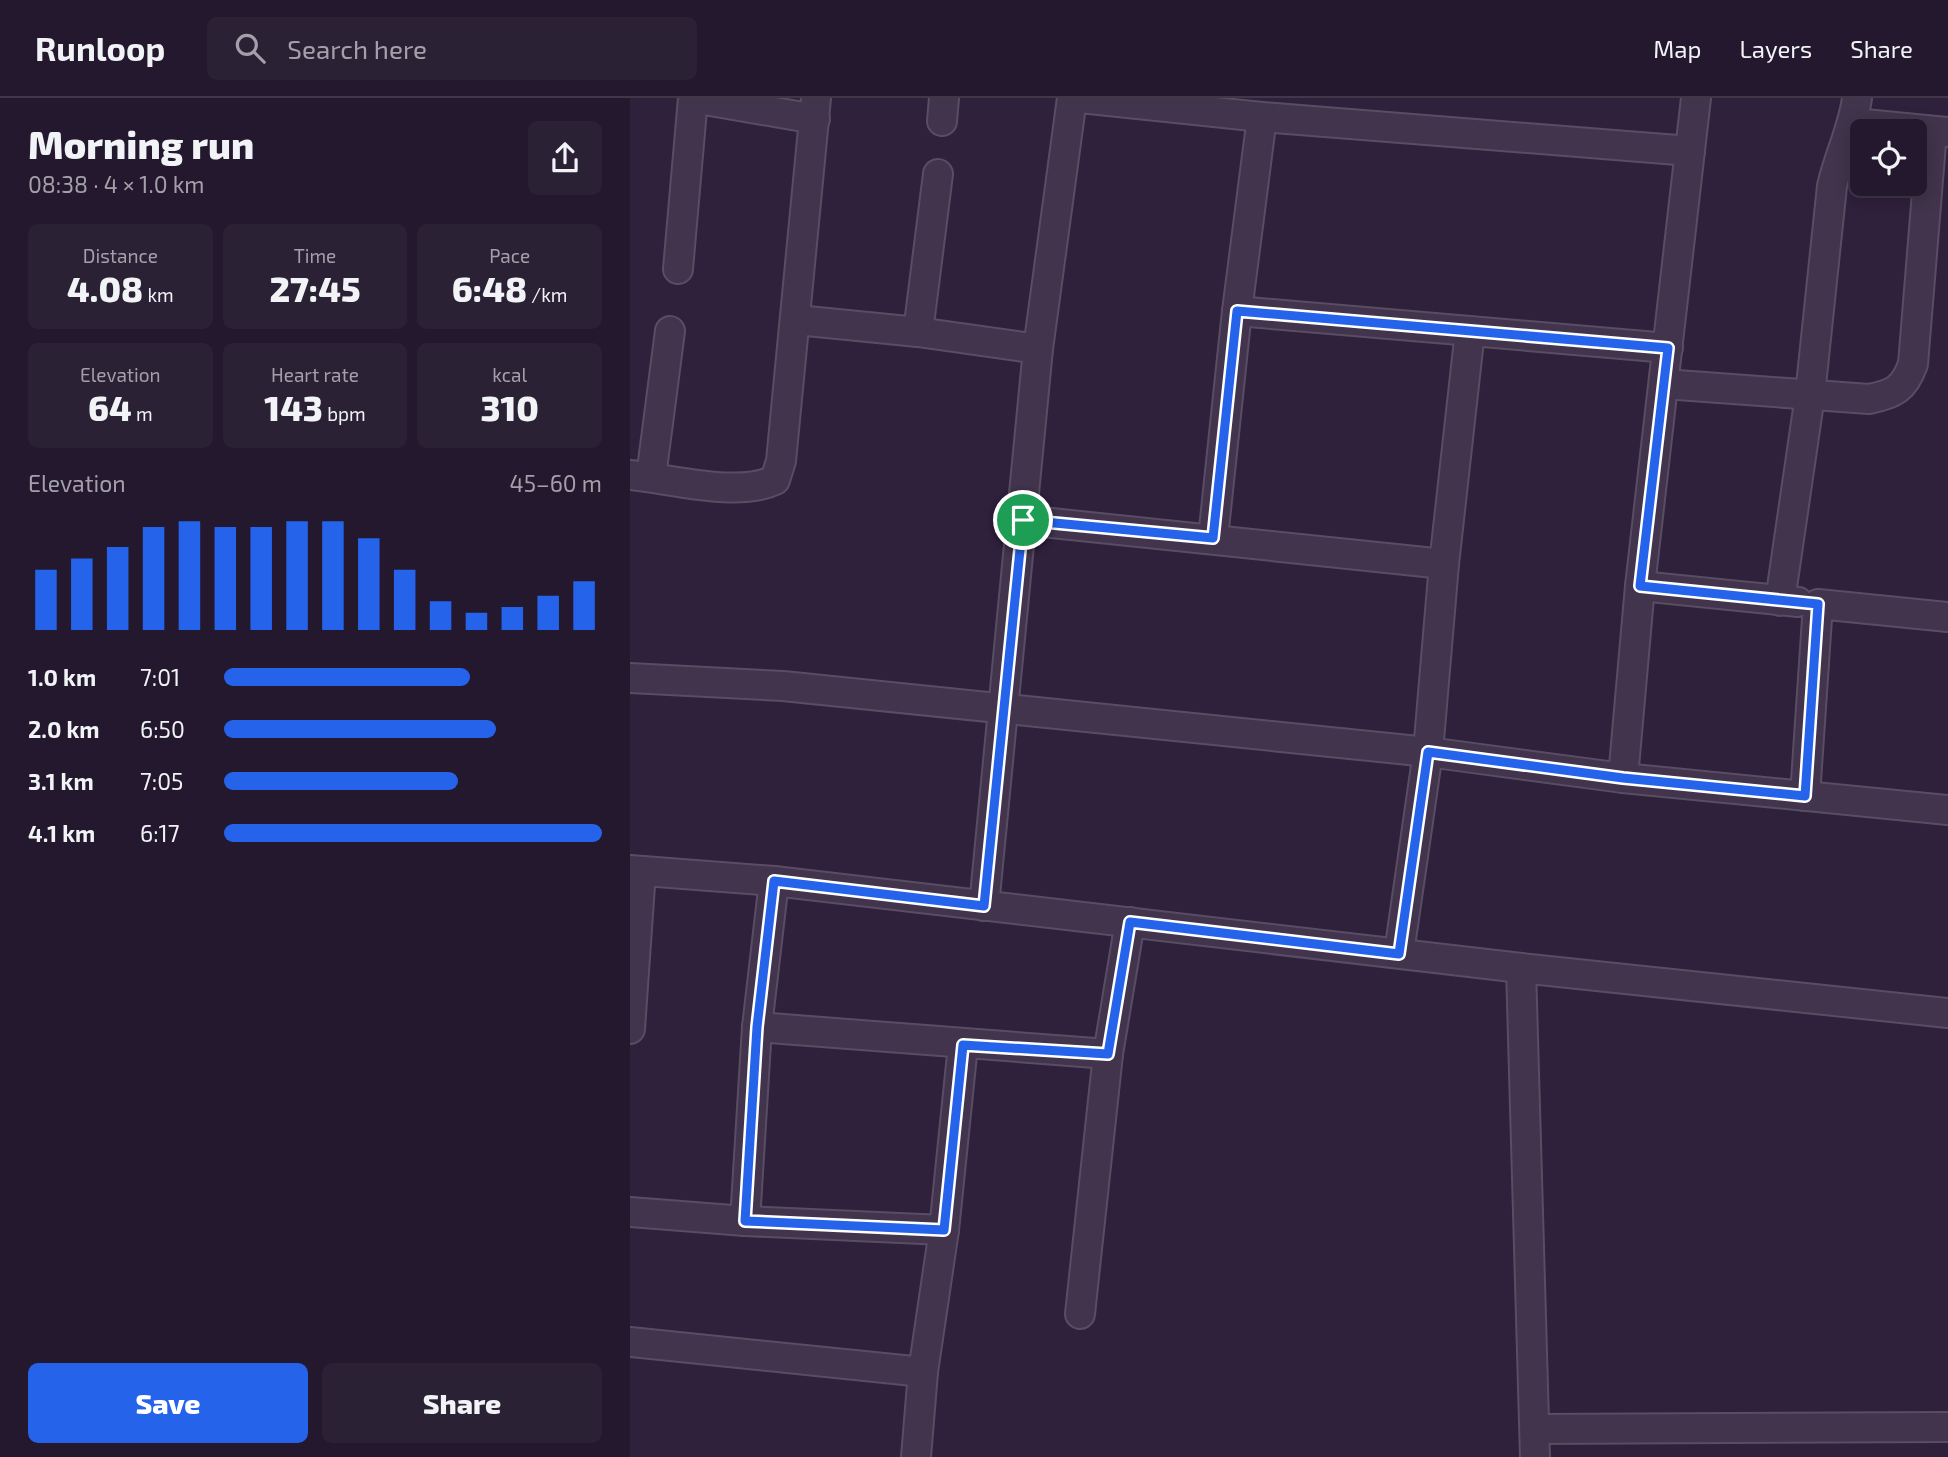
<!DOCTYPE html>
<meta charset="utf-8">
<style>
body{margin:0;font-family:"Exo 2",sans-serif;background:#2b2135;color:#f1f3f6;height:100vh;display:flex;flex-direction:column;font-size:26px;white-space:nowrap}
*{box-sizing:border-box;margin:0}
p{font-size:23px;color:#a3a0aa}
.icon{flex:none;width:38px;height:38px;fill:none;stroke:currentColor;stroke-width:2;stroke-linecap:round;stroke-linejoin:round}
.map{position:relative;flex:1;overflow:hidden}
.panel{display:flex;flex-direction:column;background:#23182d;width:630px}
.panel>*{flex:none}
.tools{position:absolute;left:1220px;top:21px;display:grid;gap:14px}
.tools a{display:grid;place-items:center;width:77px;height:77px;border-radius:10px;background:#23182d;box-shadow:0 4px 18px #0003,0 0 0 2px #403749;font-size:35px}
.pin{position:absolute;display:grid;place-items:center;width:60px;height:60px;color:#fff;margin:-30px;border:4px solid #fff;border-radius:50%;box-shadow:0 2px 7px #0007}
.round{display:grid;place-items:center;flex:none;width:74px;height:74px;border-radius:10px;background:#2b2135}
.head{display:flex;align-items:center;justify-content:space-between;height:119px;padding:0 28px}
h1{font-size:38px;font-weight:800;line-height:52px}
.metrics{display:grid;grid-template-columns:repeat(3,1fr);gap:10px;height:119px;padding:7px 28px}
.metrics div{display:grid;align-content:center;border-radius:10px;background:#2b2135;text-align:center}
.metrics b{font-size:35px;font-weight:800}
.metrics small{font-size:19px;font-weight:400}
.metrics p{font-size:19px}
.chart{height:196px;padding:14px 28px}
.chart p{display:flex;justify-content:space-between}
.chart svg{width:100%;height:126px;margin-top:7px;stroke:#2563eb;stroke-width:6}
.action{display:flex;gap:14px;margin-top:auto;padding:14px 28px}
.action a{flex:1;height:80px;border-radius:10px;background:#2563eb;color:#fff;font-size:28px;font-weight:800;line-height:80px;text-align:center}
.action a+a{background:#2b2135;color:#f1f3f6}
ul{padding:0 28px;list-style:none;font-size:23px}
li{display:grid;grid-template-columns:112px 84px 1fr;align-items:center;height:52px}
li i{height:18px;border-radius:9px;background:#2563eb}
header{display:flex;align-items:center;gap:42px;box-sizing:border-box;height:98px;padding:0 35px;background:#23182d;border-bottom:2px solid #403749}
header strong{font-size:33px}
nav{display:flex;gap:38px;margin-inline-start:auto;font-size:24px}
.search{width:490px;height:63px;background:#2b2135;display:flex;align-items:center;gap:18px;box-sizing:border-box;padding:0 24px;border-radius:10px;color:#a3a0aa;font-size:26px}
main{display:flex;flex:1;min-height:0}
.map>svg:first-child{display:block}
</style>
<header>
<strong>Runloop</strong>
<div class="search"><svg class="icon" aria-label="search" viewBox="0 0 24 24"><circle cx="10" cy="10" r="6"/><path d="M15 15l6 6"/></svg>Search here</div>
<nav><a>Map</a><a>Layers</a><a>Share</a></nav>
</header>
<main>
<section class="panel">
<div class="head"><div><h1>Morning run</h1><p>08:38 · 4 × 1.0 km</p></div><a class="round"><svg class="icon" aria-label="share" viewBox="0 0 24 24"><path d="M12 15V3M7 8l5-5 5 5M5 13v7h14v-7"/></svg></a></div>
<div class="metrics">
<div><p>Distance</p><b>4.08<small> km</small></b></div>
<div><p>Time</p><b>27:45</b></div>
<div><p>Pace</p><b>6:48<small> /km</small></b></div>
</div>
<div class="metrics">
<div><p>Elevation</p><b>64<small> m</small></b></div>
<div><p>Heart rate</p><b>143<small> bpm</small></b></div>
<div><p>kcal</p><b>310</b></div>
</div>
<div class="chart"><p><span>Elevation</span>45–60 m</p>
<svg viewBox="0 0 160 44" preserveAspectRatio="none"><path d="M5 44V23M15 44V19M25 44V15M35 44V8M45 44V6M55 44V8M65 44V8M75 44V6M85 44V6M95 44V12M105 44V23M115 44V34M125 44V38M135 44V36M145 44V32M155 44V27"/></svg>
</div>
<ul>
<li><b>1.0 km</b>7:01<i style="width:65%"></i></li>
<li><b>2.0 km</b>6:50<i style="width:72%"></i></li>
<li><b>3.1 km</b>7:05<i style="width:62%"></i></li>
<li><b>4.1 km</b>6:17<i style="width:100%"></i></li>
</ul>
<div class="action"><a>Save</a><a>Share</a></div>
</section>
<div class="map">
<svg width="1318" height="1359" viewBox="0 0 1318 1359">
<rect width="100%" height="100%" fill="#2f203c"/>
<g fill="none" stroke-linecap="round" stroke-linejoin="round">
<defs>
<g id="minor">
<polyline points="63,0 185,21"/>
<polyline points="450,0 632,19 1060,53"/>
<polyline points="312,23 314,0"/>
<polyline points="1224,25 1318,34"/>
<polyline points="48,171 63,0"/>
<polyline points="607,213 1038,250"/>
<polyline points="167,222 288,234 408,251"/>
<polyline points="288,234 308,76"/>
<path d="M1034,286l205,15c25,-5 35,-10 44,-35l19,-233"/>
<path d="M0,377c41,4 109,23 145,5l6,-19 35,-363"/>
<polyline points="21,379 40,233"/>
<polyline points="393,422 814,466"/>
<polyline points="583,440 607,213 632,19"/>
<polyline points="1010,488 1168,504"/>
<path d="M1150,503l30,-206 22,-209c7,-31 21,-57 25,-88"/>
<polyline points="0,580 153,588 798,654 993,680 1318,712"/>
<polyline points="993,680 1010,488 1066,0"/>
<polyline points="1175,698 1188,506 1318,519"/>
<polyline points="0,772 144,783 891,870 1318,915"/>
<polyline points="354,808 408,251 442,0"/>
<polyline points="769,855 798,654 814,466 840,233"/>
<polyline points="891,870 905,1359"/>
<polyline points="127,929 478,956"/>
<polyline points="0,931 11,773"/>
<polyline points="0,1114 115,1123 314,1132"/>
<polyline points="115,1123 127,929 144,783"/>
<polyline points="450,1216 478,956 500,824"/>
<polyline points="0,1244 293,1274"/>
<polyline points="905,1331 1318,1329"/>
<polyline points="286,1359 293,1274 314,1132 333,947"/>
</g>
</defs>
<!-- minor casing -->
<use href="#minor" stroke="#594d64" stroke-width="32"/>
<!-- minor -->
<use href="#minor" stroke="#41344c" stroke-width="28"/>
</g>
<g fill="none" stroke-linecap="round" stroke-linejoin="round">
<defs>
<polygon id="route" points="607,213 1038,250 1010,488 1188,506 1175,698 993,680 798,654 769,856 500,824 478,956 333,947 314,1132 115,1123 127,929 144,783 354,808 393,422 583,440"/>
</defs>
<!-- route casing -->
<use href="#route" stroke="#fff" stroke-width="14"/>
<!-- route -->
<use href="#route" stroke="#2563eb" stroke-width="9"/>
</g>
</svg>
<div class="tools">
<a><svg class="icon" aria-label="locate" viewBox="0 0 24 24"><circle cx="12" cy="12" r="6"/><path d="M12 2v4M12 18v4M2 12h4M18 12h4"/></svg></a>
</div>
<div class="pin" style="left:393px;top:422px;background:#1e9e55"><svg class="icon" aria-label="arrive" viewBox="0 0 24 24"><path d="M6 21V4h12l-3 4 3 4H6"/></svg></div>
</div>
</main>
